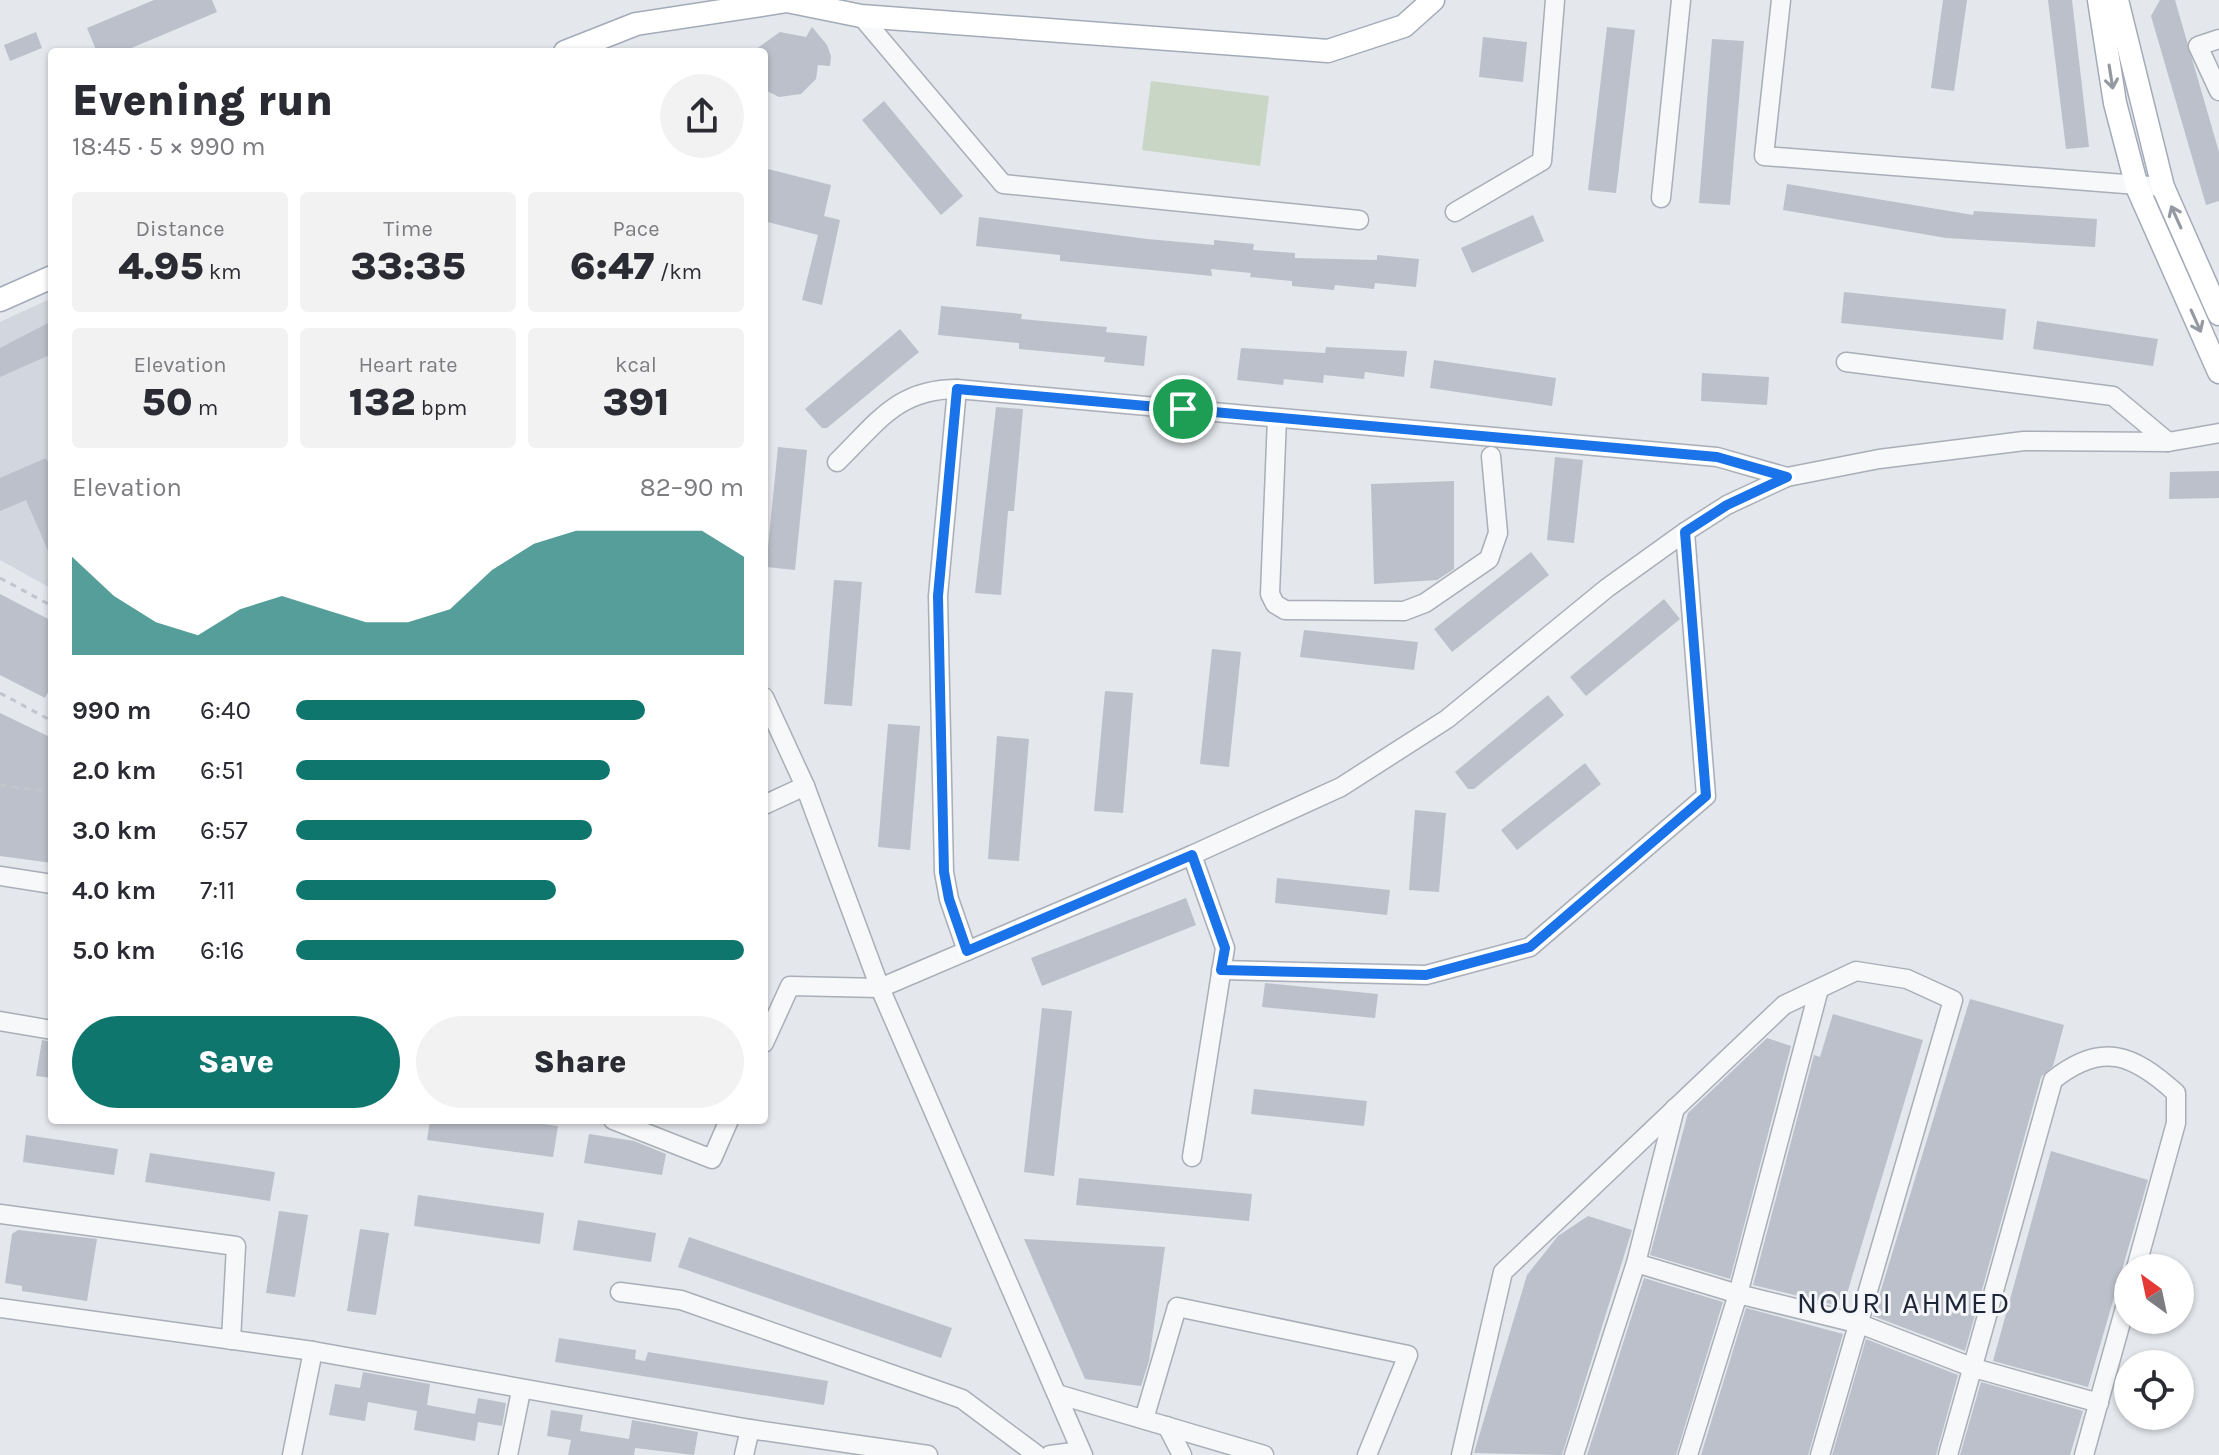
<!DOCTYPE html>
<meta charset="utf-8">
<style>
body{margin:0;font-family:Karla,sans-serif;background:#f2f2f3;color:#2b2b33;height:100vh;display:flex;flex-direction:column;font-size:30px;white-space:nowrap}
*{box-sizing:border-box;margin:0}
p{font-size:26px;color:#7c7c81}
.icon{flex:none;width:44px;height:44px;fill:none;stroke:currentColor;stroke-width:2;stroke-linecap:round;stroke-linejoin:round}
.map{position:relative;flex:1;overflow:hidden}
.drawer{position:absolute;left:48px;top:48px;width:720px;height:1076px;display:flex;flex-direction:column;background:#fff;border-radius:8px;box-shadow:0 2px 6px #0004}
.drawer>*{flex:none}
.needle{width:52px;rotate:327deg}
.buttons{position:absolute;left:2114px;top:1254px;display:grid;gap:16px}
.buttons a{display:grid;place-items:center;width:80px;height:80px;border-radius:50%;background:#fff;box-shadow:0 2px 6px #0004;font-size:40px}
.pin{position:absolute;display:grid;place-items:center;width:68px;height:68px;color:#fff;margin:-34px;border:4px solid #fff;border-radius:50%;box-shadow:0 2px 8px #0007}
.round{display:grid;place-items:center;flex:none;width:84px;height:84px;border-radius:42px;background:#f2f2f3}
.summary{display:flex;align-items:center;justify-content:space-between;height:136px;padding:0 24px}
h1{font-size:44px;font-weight:800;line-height:60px}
.stats{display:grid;grid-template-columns:repeat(3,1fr);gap:12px;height:136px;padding:8px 24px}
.stats div{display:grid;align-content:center;border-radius:8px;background:#f2f2f3;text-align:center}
.stats b{font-size:40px;font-weight:800}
.stats small{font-size:22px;font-weight:400}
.stats p{font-size:22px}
.chart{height:224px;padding:16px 24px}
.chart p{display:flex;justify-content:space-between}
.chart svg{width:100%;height:144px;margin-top:8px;fill:#0f766e;opacity:.7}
.primary-button{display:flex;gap:16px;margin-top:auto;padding:16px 24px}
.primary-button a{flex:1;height:92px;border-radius:48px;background:#0f766e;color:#fff;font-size:32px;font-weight:800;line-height:92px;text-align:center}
.primary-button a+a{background:#f2f2f3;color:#2b2b33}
ul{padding:0 24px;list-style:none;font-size:26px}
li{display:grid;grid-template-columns:128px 96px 1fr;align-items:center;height:60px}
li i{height:20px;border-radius:10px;background:#0f766e}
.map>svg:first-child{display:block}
</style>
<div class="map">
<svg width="2219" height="1455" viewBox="0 0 2219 1455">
<rect width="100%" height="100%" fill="#e4e7ec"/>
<!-- built -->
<polygon fill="#d2d6de" points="52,298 52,589 0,560 0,322"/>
<!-- green -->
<polygon fill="#c9d6c5" points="1151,81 1269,96 1260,166 1142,150"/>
<!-- building -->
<g fill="#bbc0ca">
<polygon points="154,0 212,0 217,12 122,52 97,52 87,28"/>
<polygon points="1943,0 1967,0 1954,91 1931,88"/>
<polygon points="2048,0 2072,0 2089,147 2066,149"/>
<polygon points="2160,0 2175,0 2219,152 2219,201 2206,205 2151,16"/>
<polygon points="812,27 827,45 831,56 830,66 818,65 816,79 801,94 779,97 769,92 764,88 764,52 752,52 780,32 806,37"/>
<polygon points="1607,27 1635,30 1616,193 1588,190"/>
<polygon points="36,32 42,48 10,61 4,45"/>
<polygon points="1483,37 1527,42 1523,82 1479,77"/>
<polygon points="1712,39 1744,41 1730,205 1699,203"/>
<polygon points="884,101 963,196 941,215 862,120"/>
<polygon points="764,168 831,185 824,216 840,220 822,305 802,300 818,235 764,221"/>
<polygon points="1787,184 1973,215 1974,211 2097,219 2095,247 1946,238 1783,210"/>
<polygon points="1533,215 1544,241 1472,273 1461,248"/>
<polygon points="979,217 1147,239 1214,245 1214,240 1254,244 1253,250 1295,253 1295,258 1377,260 1377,255 1419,259 1416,287 1375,283 1374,289 1335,285 1334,290 1292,286 1292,281 1250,277 1251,273 1211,269 1212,276 1060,261 1060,255 976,246"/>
<polygon points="1844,292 2006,309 2003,340 1841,323"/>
<polygon points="941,306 1022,314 1021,319 1107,327 1106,332 1147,336 1144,366 1104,362 1105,357 1019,349 1019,343 938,335"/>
<polygon points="52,321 52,354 0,377 0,348"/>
<polygon points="2037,321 2158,339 2153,366 2033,349"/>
<polygon points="900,329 919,352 827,428 822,428 805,409"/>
<polygon points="1326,347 1407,351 1404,377 1365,372 1364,379 1324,375 1323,383 1284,379 1283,385 1237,380 1241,348 1325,353"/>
<polygon points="1434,360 1556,378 1552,406 1430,388"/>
<polygon points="1702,373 1769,377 1767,405 1701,401"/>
<polygon points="996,407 1023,409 1014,511 1008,511 1001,595 975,593"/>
<polygon points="778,447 807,450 795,570 766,567"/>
<polygon points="1555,457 1583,460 1574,543 1547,540"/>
<polygon points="46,458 52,471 52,560 26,500 0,511 0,478"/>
<polygon points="2219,471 2219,498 2169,499 2170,472"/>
<polygon points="1454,481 1454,569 1437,580 1374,584 1371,484"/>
<polygon points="1531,552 1549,575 1452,652 1434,629"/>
<polygon points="834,580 862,582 852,706 824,704"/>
<polygon points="0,594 52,621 52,684 45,698 0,675"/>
<polygon points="1664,599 1680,619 1586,696 1570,677"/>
<polygon points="1304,630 1418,642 1414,670 1300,657"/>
<polygon points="1212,649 1241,652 1229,767 1200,764"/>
<polygon points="1105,691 1133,693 1123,813 1094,811"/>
<polygon points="1548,695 1564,715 1474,789 1468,789 1455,772"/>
<polygon points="0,713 52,738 52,863 0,856"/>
<polygon points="888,724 920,726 910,850 878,847"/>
<polygon points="997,736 1029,739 1019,861 988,859"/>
<polygon points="1585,763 1601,784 1517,850 1501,830"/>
<polygon points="1415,810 1446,813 1439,892 1409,890"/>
<polygon points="1277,878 1390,890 1387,915 1275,903"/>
<polygon points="1186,898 1196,925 1042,986 1031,958"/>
<polygon points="1265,983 1378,994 1375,1018 1262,1007"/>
<polygon points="1970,999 2064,1025 2053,1066 2041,1077 1965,1351 1873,1316"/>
<polygon points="1042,1008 1072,1011 1054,1176 1024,1172"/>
<polygon points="1833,1014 1923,1040 1843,1307 1753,1285 1814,1055 1820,1057"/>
<polygon points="1767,1038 1791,1046 1730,1279 1650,1255 1688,1113"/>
<polygon points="42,1040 52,1042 52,1078 36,1076"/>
<polygon points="1254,1089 1367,1101 1364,1126 1251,1114"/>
<polygon points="430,1120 514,1120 558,1126 553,1157 427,1140"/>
<polygon points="589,1134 634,1141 666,1154 662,1175 584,1163"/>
<polygon points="26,1135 118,1149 114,1175 23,1162"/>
<polygon points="2051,1151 2148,1180 2088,1387 1993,1361"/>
<polygon points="150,1153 275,1172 270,1201 145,1182"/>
<polygon points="1079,1178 1252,1194 1249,1221 1076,1205"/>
<polygon points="418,1195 544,1213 540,1244 414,1226"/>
<polygon points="279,1211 308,1215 295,1297 266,1293"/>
<polygon points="1588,1216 1632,1230 1562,1455 1474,1453 1527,1275 1558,1236"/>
<polygon points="578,1220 656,1233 651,1262 573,1250"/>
<polygon points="360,1229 389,1233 376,1315 347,1311"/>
<polygon points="18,1230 97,1239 87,1301 22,1291 22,1286 5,1283 12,1234"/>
<polygon points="689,1237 952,1328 941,1358 678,1267"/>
<polygon points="1024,1239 1165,1247 1149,1361 1141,1386 1085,1379"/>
<polygon points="1644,1278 1723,1302 1676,1455 1587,1455"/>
<polygon points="1746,1308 1843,1334 1808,1455 1701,1455"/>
<polygon points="559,1338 636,1350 635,1359 645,1361 648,1352 828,1381 824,1405 555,1362"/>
<polygon points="1866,1339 1958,1375 1936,1455 1832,1455"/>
<polygon points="363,1372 430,1384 427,1405 475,1414 478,1398 506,1403 502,1426 478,1422 475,1441 414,1430 417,1411 368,1402 365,1421 329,1415 335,1384 360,1388"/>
<polygon points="1981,1382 2083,1411 2070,1455 1960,1455"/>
<polygon points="551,1410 583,1415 580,1431 629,1439 632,1420 698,1432 694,1455 635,1448 634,1455 568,1455 571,1440 547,1436"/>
</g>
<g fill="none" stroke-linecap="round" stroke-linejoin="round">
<defs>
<g id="minor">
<polyline points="1781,0 1764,156 2163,187"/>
<polyline points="861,16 1003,184 1359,220"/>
<polyline points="2219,39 2198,46 2219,91"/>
<polyline points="1661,198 1681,0"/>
<polyline points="1455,212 1542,161 1555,0"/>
<polyline points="1846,362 2113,396 2168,442"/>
<polyline points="957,389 938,596 944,872 949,899 967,951"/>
<polyline points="1277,418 1270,594 1275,604 1285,610 1404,611 1425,603 1489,559 1498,533 1491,456"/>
<path d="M837,462c40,-39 60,-73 120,-73l760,68 70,20"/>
<polyline points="764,697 805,786 880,988 1083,1455"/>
<polyline points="764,805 805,786"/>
<polyline points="0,876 52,884"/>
<polyline points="1221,970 1426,975 1530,947 1706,796 1685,532"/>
<polyline points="0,1021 52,1030"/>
<polyline points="764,1043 790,986 880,988 1192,855 1341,787 1447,719 1607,588 1685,532 1727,505 1787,477 1879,459 2024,441 2168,442 2219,433"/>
<polyline points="613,1120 712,1159 729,1120"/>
<polyline points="1192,1157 1225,948 1192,855"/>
<polyline points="0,1214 236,1246 231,1340"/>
<polyline points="1636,1263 1738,1294 1860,1324 1974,1368 2099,1403"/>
<polyline points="620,1292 681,1300 962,1399 1037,1455"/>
<polyline points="0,1308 313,1351 750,1429 928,1455"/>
<polyline points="1057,1394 1264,1455"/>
<polyline points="1144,1419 1177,1307 1408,1355 1367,1455"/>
<polyline points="1167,1426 1182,1455"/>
<polyline points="292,1455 313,1351"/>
<polyline points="508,1455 521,1391"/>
<polyline points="744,1455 750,1429"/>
<polyline points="1050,1455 1081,1451"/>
<polyline points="1461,1455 1503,1272 1784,1005 1856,971 1907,979 1953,1000 1820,1455"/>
<polyline points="1574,1455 1636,1263 1675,1108"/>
<polyline points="1688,1455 1738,1294 1819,989"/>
<path d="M1948,1455l105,-375c49,-39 80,-26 123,13v30l-40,145"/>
<polyline points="2084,1455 2128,1297"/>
</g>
<g id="major">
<polyline points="2099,0 2115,103 2137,187 2219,372"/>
<polyline points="2117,0 2163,187 2219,314"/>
<polyline points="565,52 636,24 787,1 861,16 1328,51 1404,26 1433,0"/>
<polyline points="0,300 52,277"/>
</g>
</defs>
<!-- minor casing -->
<use href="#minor" stroke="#a9aeb7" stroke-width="21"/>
<!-- major casing -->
<use href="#major" stroke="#a3abb8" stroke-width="25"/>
<!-- path -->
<g stroke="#c2c5cb" stroke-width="3" stroke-dasharray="6 6" stroke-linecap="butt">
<polyline points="0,578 52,606"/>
<polyline points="0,693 52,721"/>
<polyline points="0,785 52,792"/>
</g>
<!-- minor -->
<use href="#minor" stroke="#f7f8fa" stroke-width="18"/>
<!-- major -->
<use href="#major" stroke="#fff" stroke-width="22"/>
</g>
<!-- one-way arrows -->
<defs><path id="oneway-shaft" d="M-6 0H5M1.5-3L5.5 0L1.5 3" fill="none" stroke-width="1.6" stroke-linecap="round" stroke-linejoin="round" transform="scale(2)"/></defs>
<g stroke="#959aa2">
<use href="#oneway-shaft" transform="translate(2111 77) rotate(81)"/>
<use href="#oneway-shaft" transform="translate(2176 217) rotate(-114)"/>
<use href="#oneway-shaft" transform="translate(2196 321) rotate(66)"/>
</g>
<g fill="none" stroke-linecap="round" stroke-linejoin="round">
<defs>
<polygon id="route" points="957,389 1717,457 1787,477 1727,505 1685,532 1706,796 1530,947 1426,975 1221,970 1225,948 1192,855 967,951 949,899 944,872 938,596"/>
</defs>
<!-- route casing -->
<use href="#route" stroke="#fff" stroke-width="16"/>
<!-- route -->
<use href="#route" stroke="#1a73e8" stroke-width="10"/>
</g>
<g text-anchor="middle" stroke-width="6" stroke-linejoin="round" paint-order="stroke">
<!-- neighbourhood labels -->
<g font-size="30" letter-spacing="2" fill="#1d2536" stroke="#f4f6f9">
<text x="1904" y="1313">NOURI AHMED</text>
</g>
</g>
</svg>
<div class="buttons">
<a><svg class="needle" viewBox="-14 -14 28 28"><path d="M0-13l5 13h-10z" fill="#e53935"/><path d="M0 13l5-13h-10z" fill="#7c7c81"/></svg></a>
<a><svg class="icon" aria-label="locate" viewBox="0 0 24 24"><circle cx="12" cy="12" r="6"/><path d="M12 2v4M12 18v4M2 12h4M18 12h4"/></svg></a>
</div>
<div class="pin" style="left:1183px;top:409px;background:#1e9e55"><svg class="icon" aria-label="arrive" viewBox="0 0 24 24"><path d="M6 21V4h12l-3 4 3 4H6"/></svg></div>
<section class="drawer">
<div class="summary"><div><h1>Evening run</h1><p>18:45 · 5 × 990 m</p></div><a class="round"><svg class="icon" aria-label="share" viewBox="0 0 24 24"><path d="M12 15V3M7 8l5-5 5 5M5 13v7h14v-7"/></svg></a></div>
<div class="stats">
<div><p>Distance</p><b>4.95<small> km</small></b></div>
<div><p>Time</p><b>33:35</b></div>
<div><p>Pace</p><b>6:47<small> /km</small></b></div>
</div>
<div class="stats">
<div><p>Elevation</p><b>50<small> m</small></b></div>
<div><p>Heart rate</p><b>132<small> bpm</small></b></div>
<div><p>kcal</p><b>391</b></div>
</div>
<div class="chart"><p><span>Elevation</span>82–90 m</p>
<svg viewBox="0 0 160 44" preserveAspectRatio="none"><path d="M0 44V14L10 26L20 34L30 38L40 30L50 26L60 30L70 34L80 34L90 30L100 18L110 10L120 6L130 6L140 6L150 6L160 14V44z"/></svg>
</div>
<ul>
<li><b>990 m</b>6:40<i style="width:78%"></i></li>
<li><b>2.0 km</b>6:51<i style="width:70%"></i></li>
<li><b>3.0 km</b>6:57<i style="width:66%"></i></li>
<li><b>4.0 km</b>7:11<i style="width:58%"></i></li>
<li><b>5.0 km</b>6:16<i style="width:100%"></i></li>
</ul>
<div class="primary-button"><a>Save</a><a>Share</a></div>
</section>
</div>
